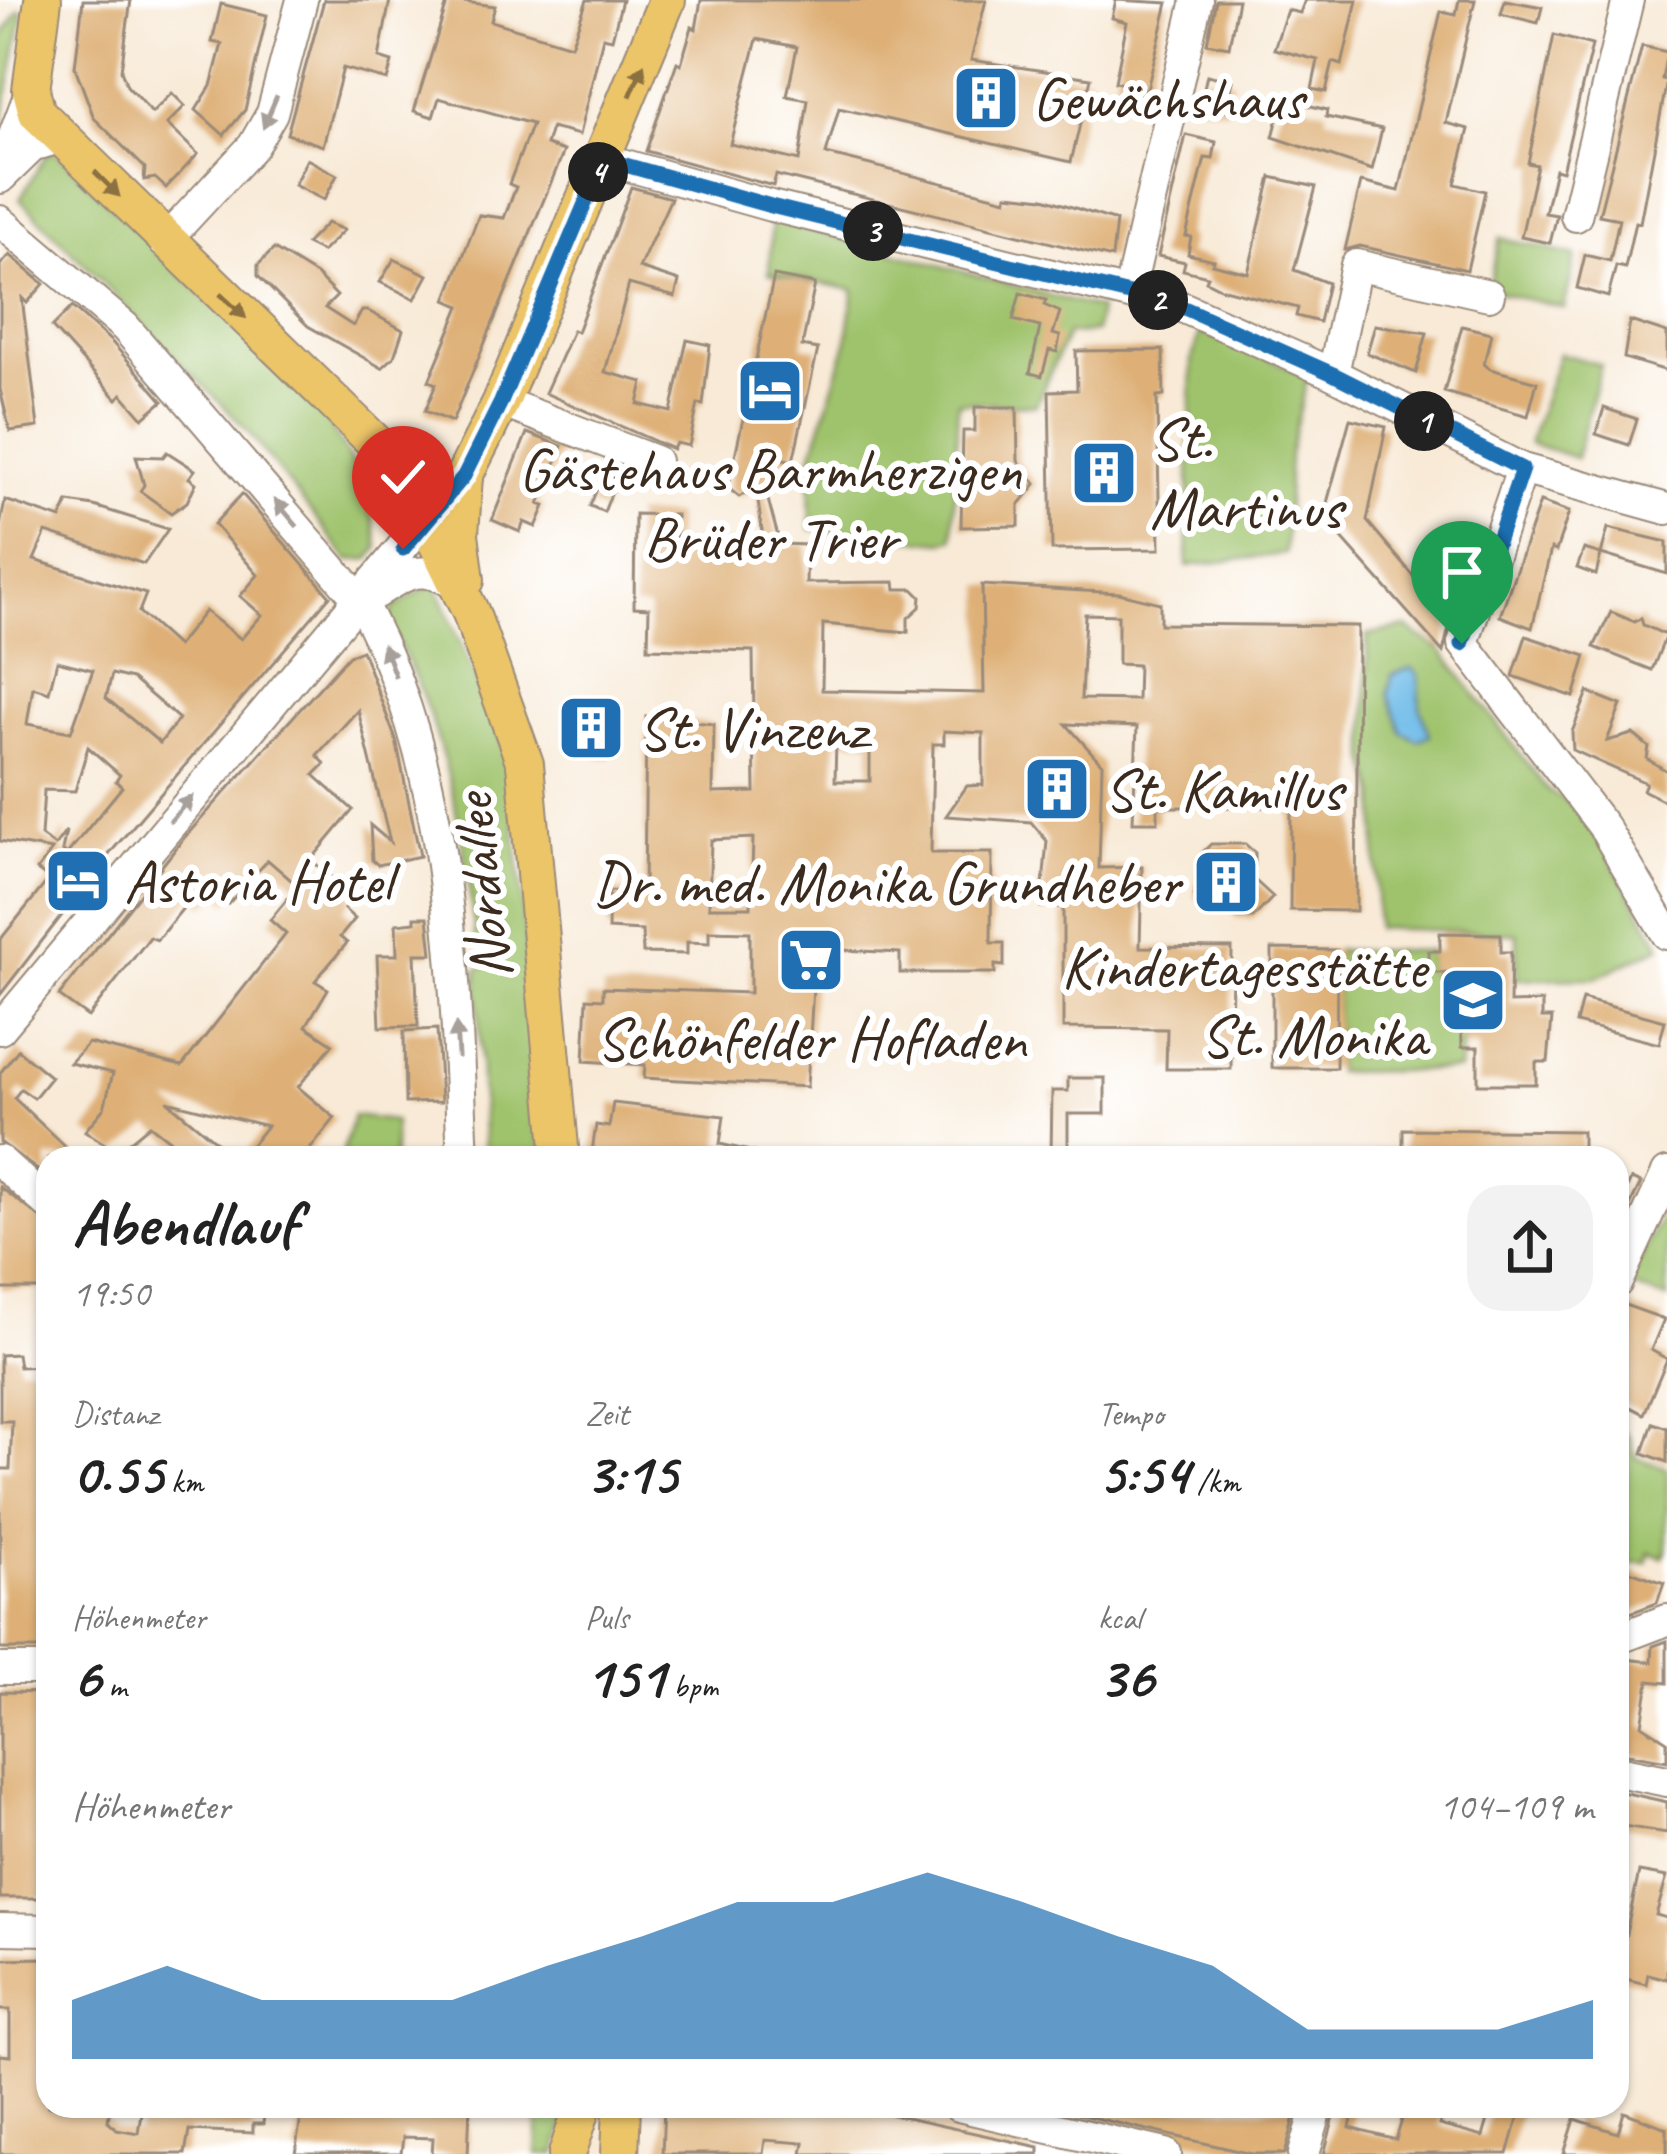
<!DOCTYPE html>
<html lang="de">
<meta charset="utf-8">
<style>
body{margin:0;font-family:Caveat,sans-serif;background:#f2f2f2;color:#222;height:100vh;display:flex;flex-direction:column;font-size:45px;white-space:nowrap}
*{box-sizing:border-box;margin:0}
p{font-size:39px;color:#767676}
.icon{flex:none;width:66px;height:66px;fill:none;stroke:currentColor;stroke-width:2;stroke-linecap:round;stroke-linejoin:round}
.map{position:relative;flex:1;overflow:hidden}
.side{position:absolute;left:36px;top:1146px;width:1593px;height:972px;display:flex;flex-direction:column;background:#fff;border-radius:36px;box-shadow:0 3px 9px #0004}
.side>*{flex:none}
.pin{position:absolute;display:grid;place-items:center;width:102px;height:102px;color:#fff;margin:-123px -51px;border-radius:50% 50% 50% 0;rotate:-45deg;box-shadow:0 0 12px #0007}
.pin .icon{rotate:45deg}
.km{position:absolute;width:60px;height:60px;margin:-30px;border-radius:50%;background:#222;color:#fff;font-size:33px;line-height:60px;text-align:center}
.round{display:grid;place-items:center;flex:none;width:126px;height:126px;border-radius:36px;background:#f2f2f2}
.summary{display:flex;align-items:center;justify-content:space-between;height:204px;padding:0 36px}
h1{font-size:66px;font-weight:800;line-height:90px}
.metrics{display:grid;grid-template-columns:repeat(3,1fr);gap:18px;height:204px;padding:12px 36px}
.metrics div{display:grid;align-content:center}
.metrics b{font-size:60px;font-weight:800}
.metrics small{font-size:33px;font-weight:400}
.metrics p{font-size:33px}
.chart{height:336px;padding:24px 36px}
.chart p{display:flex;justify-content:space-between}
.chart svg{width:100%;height:216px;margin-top:12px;fill:#1f6fb2;opacity:.7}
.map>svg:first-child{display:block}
</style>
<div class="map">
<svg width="1667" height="2154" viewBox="0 0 1667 2154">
<rect width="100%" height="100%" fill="#fff"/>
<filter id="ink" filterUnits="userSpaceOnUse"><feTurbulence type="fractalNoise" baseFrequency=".00833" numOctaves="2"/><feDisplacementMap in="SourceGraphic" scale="24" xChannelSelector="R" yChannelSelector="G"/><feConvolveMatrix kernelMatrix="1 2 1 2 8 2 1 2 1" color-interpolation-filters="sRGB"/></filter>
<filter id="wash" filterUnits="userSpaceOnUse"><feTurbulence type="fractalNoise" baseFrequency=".004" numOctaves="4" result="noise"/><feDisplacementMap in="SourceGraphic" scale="48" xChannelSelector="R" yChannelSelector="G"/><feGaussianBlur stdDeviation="2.7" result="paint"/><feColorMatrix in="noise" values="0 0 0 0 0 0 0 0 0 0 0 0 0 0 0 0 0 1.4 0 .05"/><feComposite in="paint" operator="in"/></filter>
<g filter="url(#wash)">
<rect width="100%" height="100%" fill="#f8ead7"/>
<!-- green -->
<g fill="#9fc36c" stroke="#6d7645" stroke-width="3">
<polygon points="19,10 23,12 0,136 0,40"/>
<path d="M55,151l264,259c29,40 55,88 59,138l-8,11 -22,1 -102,-131 -226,-230 26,-44z"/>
<polygon points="772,219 1099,309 1095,332 1067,334 1036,405 958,402 953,538 943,542 811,529 810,462 846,346 854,290 769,273"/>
<polygon points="1500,238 1576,256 1564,308 1488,290"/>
<polygon points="1201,330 1308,376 1289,454 1285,554 1187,566 1192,359"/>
<polygon points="1559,353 1601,365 1576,458 1529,443"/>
<path d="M435,583l73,172 28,287 6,116h-58l-7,-189 14,-4 3,-9 -6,-10 -12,-1c-12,-112 -31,-224 -89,-322l7,-16z"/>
<polygon points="1406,627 1443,652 1548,791 1582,810 1661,946 1595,978 1517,979 1517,933 1376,928 1377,795 1367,759 1367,635"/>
<polygon points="1337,950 1429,951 1429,973 1448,973 1445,1009 1465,1010 1459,1070 1336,1072"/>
<polygon points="353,1116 394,1121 394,1158 341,1158"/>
<polygon points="1665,1210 1667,1211 1667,1299 1627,1285"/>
<polygon points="1617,1428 1628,1435 1637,1458 1667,1468 1667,1549 1663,1557 1650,1553 1647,1563 1617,1562"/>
<polygon points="527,2106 569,2106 556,2154 537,2154 539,2116 527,2115"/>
</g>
<!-- water -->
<polygon fill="#70bce9" stroke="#567384" stroke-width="3" points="1412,668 1419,675 1420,707 1430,735 1418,740 1402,732 1388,694 1392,675"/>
<g id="blocks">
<!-- building -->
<g fill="#deb077" fill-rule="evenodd">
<polygon points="83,0 131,0 121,70 127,86 152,113 172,93 185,106 167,124 198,154 166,188 155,178 144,180 145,168 94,118 75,67"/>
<polygon points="324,0 390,0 379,58 392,62 387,80 343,68 323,146 287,134"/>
<polygon points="448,0 495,6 491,21 571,45 587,0 622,0 612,39 603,37 579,135 551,128 546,145 564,151 452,422 425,411 436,384 429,381 460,306 446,300 479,215 504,218 516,187 509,184 532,124 439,98 433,117 414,111"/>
<path d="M701,0h285l-15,60 120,18 -20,84 -232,-54 -13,46 180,45 1,-5 37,4 72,23 -4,37 -336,-83 -3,11 -127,-35 31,-89 4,2 11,-37 4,2zM757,39l40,8 -10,49 21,4 -9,61 -69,-17z"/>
<polygon points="1116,0 1168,3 1147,89 1115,82 1127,22 1112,18"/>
<polygon points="1216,0 1238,0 1229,47 1207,43"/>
<polygon points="1305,0 1357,0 1342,65 1333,62 1326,92 1312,89 1318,60 1274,49 1287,10 1300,13"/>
<polygon points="1459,0 1475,0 1446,123 1469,129 1455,184 1485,191 1467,270 1360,246 1345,250 1361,182 1399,191 1441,11 1456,14"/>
<polygon points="1505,0 1542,7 1538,23 1501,14"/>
<polygon points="221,4 267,15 245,110 224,135 196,110 211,86 222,44 212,42"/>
<polygon points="1554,35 1592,45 1562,171 1555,169 1545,213 1557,215 1550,243 1521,237 1537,165 1528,163"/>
<polygon points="1642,46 1667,52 1662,79 1667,80 1640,223 1635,222 1625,268 1616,266 1608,297 1577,288 1585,255 1610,261 1619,219 1599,215"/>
<polygon points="1207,75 1233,81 1226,110 1200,105"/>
<polygon points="1283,99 1327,110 1326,117 1382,129 1372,170 1273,137"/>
<polygon points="1186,135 1216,142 1213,159 1205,158 1186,236 1191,237 1188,254 1214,260 1212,264 1248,273 1271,177 1316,187 1294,270 1328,283 1319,322 1296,316 1298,308 1220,288 1206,281 1208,276 1183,270 1185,262 1158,256"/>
<polygon points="307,159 337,175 324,200 294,185"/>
<polygon points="631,187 671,198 639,268 679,281 675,297 629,284 605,372 643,382 638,404 671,412 687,340 710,345 703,405 698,404 689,446 676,443 673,449 545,393 573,330 577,332"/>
<polygon points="327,223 344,230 322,252 306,244"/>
<polygon points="274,249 316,275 337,296 325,308 353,326 362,311 368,311 403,330 394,357 382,368 308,326 258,276 258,265"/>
<polygon points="10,255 44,284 27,303 22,298 38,427 10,431 0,389 0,265"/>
<polygon points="394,259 428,275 415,299 380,282"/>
<path d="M774,276l41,8 -13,62 16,3 -25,112 -18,-4 -8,39 13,48 27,1 -1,38 89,-1 1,7h17l8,8 -1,10 -12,11v14l-85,-8 -1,66 162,3 -2,-108 137,8 41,10v21l198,2 -2,285 -66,-1 1,-103h-133v15h-25l4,-95 -71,-3 36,40 -3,104 43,-1 -2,80 92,1 -1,121h-65l1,-40 -104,-1v-121h-22l6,-66 -16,-19 -85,-6 21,-30 16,-1v-52l-39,-2v13h-11l-2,109h61l-1,90h13v23l-9,-1v8h-95v-20l-75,-4 -1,22h-10l-7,116 -163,-9 1,-13 -61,-4 3,-63 16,1v-11l147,5v-61l-41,-1v12l-22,-1v12l-44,-1 -1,-22 -34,-2 1,-38 35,2 2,-176 68,7 -1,69 42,-1 -2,-141 -105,-3 1,-40 -15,-1 1,-93 41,1v27l88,2 -8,-57 -17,10 -11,-9zM1085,614l33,1v49l20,1 -1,35 -56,-1zM836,740l34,2v39h-35zM753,838l-2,69h-42l2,-67z"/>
<polygon points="1020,293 1046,300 1044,305 1060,312 1053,334 1060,336 1057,352 1049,350 1042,376 1030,373 1040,327 1013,320"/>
<polygon points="72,307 111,341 163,401 143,418 122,394 117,399 52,327"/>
<polygon points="1630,321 1667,333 1667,371 1624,358"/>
<polygon points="1375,325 1427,333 1416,373 1367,353"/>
<polygon points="1462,326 1491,333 1484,364 1490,369 1537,382 1528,416 1444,392"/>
<polygon points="1163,350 1164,396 1157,397 1160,549 1052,550 1049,391 1077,390 1076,351"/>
<polygon points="975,407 1017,407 1018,461 1036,484 1019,505 1019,526 961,527 963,431 975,431"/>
<polygon points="1604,408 1637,419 1629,445 1596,434"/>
<polygon points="1350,419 1386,427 1367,521 1439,606 1453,611 1443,652 1316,509 1327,503"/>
<polygon points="527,433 562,446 539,504 545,506 536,527 524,522 520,532 492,520"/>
<polygon points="167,452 195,470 189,478 196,483 187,502 171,513 140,491 144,485 136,456 163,457"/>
<polygon points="603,474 617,479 604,512 590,506"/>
<path d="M242,494l88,102 -219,256 -111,143v-55l49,-61 -12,-9 15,-20 -52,-9v-315l5,-26 56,19 7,-17 26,4 74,23 -24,35 -98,-32 -12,28 112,34 -7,18 38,34 28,-35 36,28 21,-24 -22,-19 18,-21 -44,-51zM57,661l36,9 -22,62 -44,-8 6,-37 16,5zM112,674l20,5 47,40 -19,24 -54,-45zM88,747l32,28 -4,6 6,6 -55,67 -5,-3 4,-20 -11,15 -14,-10 3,-46 31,1z"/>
<polygon points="1540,502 1569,512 1556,551 1551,549 1532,628 1500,616"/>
<polygon points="1608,528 1667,542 1667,574 1601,554"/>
<polygon points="1584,549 1601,554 1596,575 1577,568"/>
<polygon points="1611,612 1635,622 1641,618 1643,625 1666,635 1652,670 1594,647"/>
<polygon points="1526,636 1586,656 1574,697 1513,676"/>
<polygon points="362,650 396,740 420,856 378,865 372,860 370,825 390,842 358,710 317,755 325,764 314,775 353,810 311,860 354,897 344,909 355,919 340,937 347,943 315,981 328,989 306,1026 333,1044 298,1087 335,1118 303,1158 241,1158 267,1126 167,1101 236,1158 179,1158 181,1149 150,1125 117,1152 85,1131 104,1108 113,1073 70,1063 88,1043 182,1066 286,934 270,920 298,886 268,860 228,904 218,894 205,907 193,896 157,940 150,937 88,1017 59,996 184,838 349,655"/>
<polygon points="1588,692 1621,705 1607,741 1633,734 1649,747 1647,759 1667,771 1667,802 1643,790 1646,783 1573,750 1572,732"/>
<polygon points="578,702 617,708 610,759 572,754 574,740 566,739"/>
<polygon points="1211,844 1245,844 1255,853 1255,866 1248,874 1273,897 1253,918 1237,918 1223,902 1202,902 1194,896 1202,853"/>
<polygon points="415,917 428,917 432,954 415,954 418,1026 380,1027 377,955 397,955 396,924 415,922"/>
<polygon points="1440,933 1501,934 1501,952 1511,952 1510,1003 1542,1002 1542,1018 1552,1018 1548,1062 1536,1062 1536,1084 1478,1084 1478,1047 1462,1047 1461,1010 1445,1010 1445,973 1429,973 1429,951 1440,951"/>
<polygon points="1272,949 1337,950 1336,1068 1272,1068"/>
<polygon points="1582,999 1665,1021 1659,1044 1576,1023"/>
<polygon points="437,1029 441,1102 405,1103 404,1031"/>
<polygon points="18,1050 51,1077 34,1098 21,1089 14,1098 77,1158 48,1158 48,1178 0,1142 0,1073"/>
<polygon points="1068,1078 1105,1078 1105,1114 1068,1114 1068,1158 1051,1158 1052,1091 1068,1091"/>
<polygon points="613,1103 724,1116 720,1144 754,1152 753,1158 636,1153 635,1158 591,1158 596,1125 609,1127"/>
<polygon points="1403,1129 1582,1131 1582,1158 1403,1158"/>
<polygon points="1631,1179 1641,1183 1628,1210 1619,1206"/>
<polygon points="0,1187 48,1223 48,1289 0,1289"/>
<polygon points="1625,1305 1664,1319 1651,1350 1667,1359 1644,1414 1617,1400 1617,1325"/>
<polygon points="17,1354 19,1367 48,1366 48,1649 0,1649 0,1469 10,1469 12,1421 0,1421 0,1355"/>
<polygon points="1653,1423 1667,1428 1667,1462 1643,1453"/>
<polygon points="1630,1571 1664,1583 1657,1603 1617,1618 1617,1585 1625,1586"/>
<polygon points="1667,1641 1667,1683 1649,1681 1642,1725 1667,1741 1667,1761 1617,1752 1623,1693 1617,1692 1617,1658 1652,1662 1653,1646"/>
<polygon points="0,1692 48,1693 48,1898 0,1898"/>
<polygon points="1617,1791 1667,1802 1667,1833 1617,1825"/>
<polygon points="1639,1872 1667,1877 1656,1915 1667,1918 1667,1979 1648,1974 1646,1984 1617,1977"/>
<polygon points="48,1958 48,2106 110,2106 108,2121 117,2129 138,2133 142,2106 265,2106 263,2124 253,2124 253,2133 189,2130 185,2154 0,2154 0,2055 10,2056 10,2010 0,2010 0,1959"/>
<polygon points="303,2106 327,2106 325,2117 356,2121 359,2106 470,2106 468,2154 432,2154 433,2138 403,2137 401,2154 295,2154"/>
<polygon points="664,2106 851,2106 1039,2147 1039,2154 802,2154 804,2143 765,2140 763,2154 662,2154"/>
<polygon points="1065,2106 1259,2110 1298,2106 1285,2154 1252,2154 1065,2111"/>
<polygon points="1337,2106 1355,2106 1350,2128 1396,2140 1406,2106 1443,2109 1439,2125 1483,2137 1492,2106 1522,2106 1508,2154 1324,2154"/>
<polygon points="1624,2112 1667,2128 1667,2154 1564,2154 1575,2119 1618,2133"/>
</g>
</g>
</g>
<g filter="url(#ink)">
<use href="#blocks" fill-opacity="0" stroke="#9a8a7a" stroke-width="3"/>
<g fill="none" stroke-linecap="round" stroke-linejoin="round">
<defs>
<g id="minor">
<polyline points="604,159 771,206 1182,307 1333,374 1522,469 1667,509"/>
<polyline points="0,173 31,90"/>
<polyline points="0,178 33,146 59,138"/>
<polyline points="1576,216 1628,0"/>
<path d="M0,221l125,106 236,275c92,171 93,367 102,556"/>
<polyline points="164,242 253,146 272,113 302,0"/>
<polyline points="1129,292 1197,0"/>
<polyline points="1333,374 1356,265 1489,295"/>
<polyline points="501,402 655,461"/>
<polyline points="1522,469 1463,643 1603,826 1667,934"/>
<path d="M376,593c31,-21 49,-30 81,-7"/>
<polyline points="0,1029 425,520"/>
<polyline points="0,1161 48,1204"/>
<polyline points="1617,1282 1667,1173"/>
<polyline points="1617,1639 1667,1620"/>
<polyline points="0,1669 48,1669"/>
<polyline points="1617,1771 1667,1781"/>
<polyline points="0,1929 48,1930"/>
<polyline points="958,2106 1166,2154"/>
<polyline points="1304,2154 1318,2106"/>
</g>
<g id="major">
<polyline points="43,0 31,90 37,113 385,452 437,543 471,613 525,764 561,1158"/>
<polyline points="464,476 460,534 466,580"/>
<polyline points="425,520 464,476 501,402 667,0"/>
<polyline points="567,2154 583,2106"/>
<polyline points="620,2154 622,2106"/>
</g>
</defs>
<!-- minor casing -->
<use href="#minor" stroke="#9a8a7a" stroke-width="34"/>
<!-- major casing -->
<use href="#major" stroke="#9a8a7a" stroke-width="40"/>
<!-- minor -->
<use href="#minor" stroke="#fff" stroke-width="30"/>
<!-- major -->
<use href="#major" stroke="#ecc569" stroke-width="36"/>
</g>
<!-- one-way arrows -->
<defs><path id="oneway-solid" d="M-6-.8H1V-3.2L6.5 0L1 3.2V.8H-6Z" transform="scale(3)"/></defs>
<g fill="#8b7040">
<use href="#oneway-solid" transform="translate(637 80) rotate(-67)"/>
<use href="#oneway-solid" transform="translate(107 184) rotate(45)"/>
<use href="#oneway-solid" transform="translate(233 306) rotate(43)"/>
</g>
<g fill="#a79f9a">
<use href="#oneway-solid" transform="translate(270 112) rotate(113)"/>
<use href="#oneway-solid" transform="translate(286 513) rotate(-130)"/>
<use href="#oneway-solid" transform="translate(389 660) rotate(-111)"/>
<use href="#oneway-solid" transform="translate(181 809) rotate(-49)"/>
<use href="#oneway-solid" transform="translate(457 1041) rotate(-94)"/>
</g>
</g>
<g fill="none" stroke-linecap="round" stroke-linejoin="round" filter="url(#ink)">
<defs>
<polyline id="route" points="403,549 464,476 501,402 604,159 771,206 1182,307 1333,374 1522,469 1462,644"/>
</defs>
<!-- route casing -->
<use href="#route" stroke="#fff" stroke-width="24"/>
<!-- route -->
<use href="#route" stroke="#1f6fb2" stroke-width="15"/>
</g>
<!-- icons -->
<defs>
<symbol id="building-square" viewBox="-11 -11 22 22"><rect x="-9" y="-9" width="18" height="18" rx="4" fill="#1f6fb2" stroke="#fff"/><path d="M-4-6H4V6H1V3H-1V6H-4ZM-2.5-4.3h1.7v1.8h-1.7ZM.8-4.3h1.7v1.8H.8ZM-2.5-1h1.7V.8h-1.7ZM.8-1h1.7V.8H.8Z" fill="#fff"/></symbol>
<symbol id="hotel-square" viewBox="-11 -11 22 22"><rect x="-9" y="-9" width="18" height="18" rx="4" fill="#1f6fb2" stroke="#fff"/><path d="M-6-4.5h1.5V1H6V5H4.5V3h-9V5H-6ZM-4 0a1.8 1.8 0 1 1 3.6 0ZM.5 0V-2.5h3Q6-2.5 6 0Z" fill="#fff"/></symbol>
<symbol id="supermarket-square" viewBox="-11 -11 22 22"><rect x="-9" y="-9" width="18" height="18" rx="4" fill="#1f6fb2" stroke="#fff"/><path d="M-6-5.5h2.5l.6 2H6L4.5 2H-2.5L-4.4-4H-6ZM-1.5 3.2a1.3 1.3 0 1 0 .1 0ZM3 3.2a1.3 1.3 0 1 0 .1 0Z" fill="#fff"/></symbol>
<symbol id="school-square" viewBox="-11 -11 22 22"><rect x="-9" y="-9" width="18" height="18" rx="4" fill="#1f6fb2" stroke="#fff"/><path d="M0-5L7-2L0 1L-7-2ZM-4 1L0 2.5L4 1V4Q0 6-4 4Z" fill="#fff"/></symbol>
</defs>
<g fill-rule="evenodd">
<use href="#building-square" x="948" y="60" width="76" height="76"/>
<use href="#hotel-square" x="732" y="353" width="76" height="76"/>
<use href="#building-square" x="1066" y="435" width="76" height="76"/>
<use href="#building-square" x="553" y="690" width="76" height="76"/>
<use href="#building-square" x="1019" y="751" width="76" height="76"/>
<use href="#hotel-square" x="40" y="843" width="76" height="76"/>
<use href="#building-square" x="1188" y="844" width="76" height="76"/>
<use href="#supermarket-square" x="773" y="922" width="76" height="76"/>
<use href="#school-square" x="1435" y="962" width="76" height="76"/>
</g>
<g text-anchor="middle" stroke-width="12" stroke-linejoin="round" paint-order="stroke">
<!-- poi labels -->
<g font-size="60" fill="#3b2a1e" stroke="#fff" text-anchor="start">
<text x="1032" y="119">Gewächshaus</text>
<text x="1150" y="459">St.<tspan x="1150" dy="69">Martinus</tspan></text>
<text x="770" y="490" text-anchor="middle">Gästehaus Barmherzigen<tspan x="770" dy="69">Brüder Trier</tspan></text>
<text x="638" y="749">St. Vinzenz</text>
<text x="1104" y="810">St. Kamillus</text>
<text x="124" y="902">Astoria Hotel</text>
<text x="1180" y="903" text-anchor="end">Dr. med. Monika Grundheber</text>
<text x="1426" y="987" text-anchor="end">Kindertagesstätte<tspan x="1426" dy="69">St. Monika</tspan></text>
<text x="811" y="1059" text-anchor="middle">Schönfelder Hofladen</text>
</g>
<!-- street labels -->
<g font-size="60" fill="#3b2a1e" stroke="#fff">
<text transform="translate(480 887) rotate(-96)" y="21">Nordallee</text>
</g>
</g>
</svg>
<div class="pin" style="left:1462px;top:644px;background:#1e9e55"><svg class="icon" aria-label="arrive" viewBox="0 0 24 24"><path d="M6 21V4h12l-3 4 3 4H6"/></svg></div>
<div class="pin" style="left:403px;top:549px;background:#d93025"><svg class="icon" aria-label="check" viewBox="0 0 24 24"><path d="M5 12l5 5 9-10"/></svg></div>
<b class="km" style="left:1424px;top:421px">1</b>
<b class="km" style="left:1158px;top:300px">2</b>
<b class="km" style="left:873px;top:231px">3</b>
<b class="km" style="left:598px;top:172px">4</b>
<section class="side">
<div class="summary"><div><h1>Abendlauf</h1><p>19:50</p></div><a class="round"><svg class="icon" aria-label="share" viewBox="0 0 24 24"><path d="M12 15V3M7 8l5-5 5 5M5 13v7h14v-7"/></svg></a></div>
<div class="metrics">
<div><p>Distanz</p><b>0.55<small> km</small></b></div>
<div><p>Zeit</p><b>3:15</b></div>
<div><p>Tempo</p><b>5:54<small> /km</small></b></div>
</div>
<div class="metrics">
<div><p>Höhenmeter</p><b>6<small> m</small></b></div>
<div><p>Puls</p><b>151<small> bpm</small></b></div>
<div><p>kcal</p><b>36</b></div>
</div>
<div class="chart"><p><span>Höhenmeter</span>104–109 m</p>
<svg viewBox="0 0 160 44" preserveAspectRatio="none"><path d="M0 44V32L10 25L20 32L30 32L40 32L50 25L60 19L70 12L80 12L90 6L100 12L110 19L120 25L130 38L140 38L150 38L160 32V44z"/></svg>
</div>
</section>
</div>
